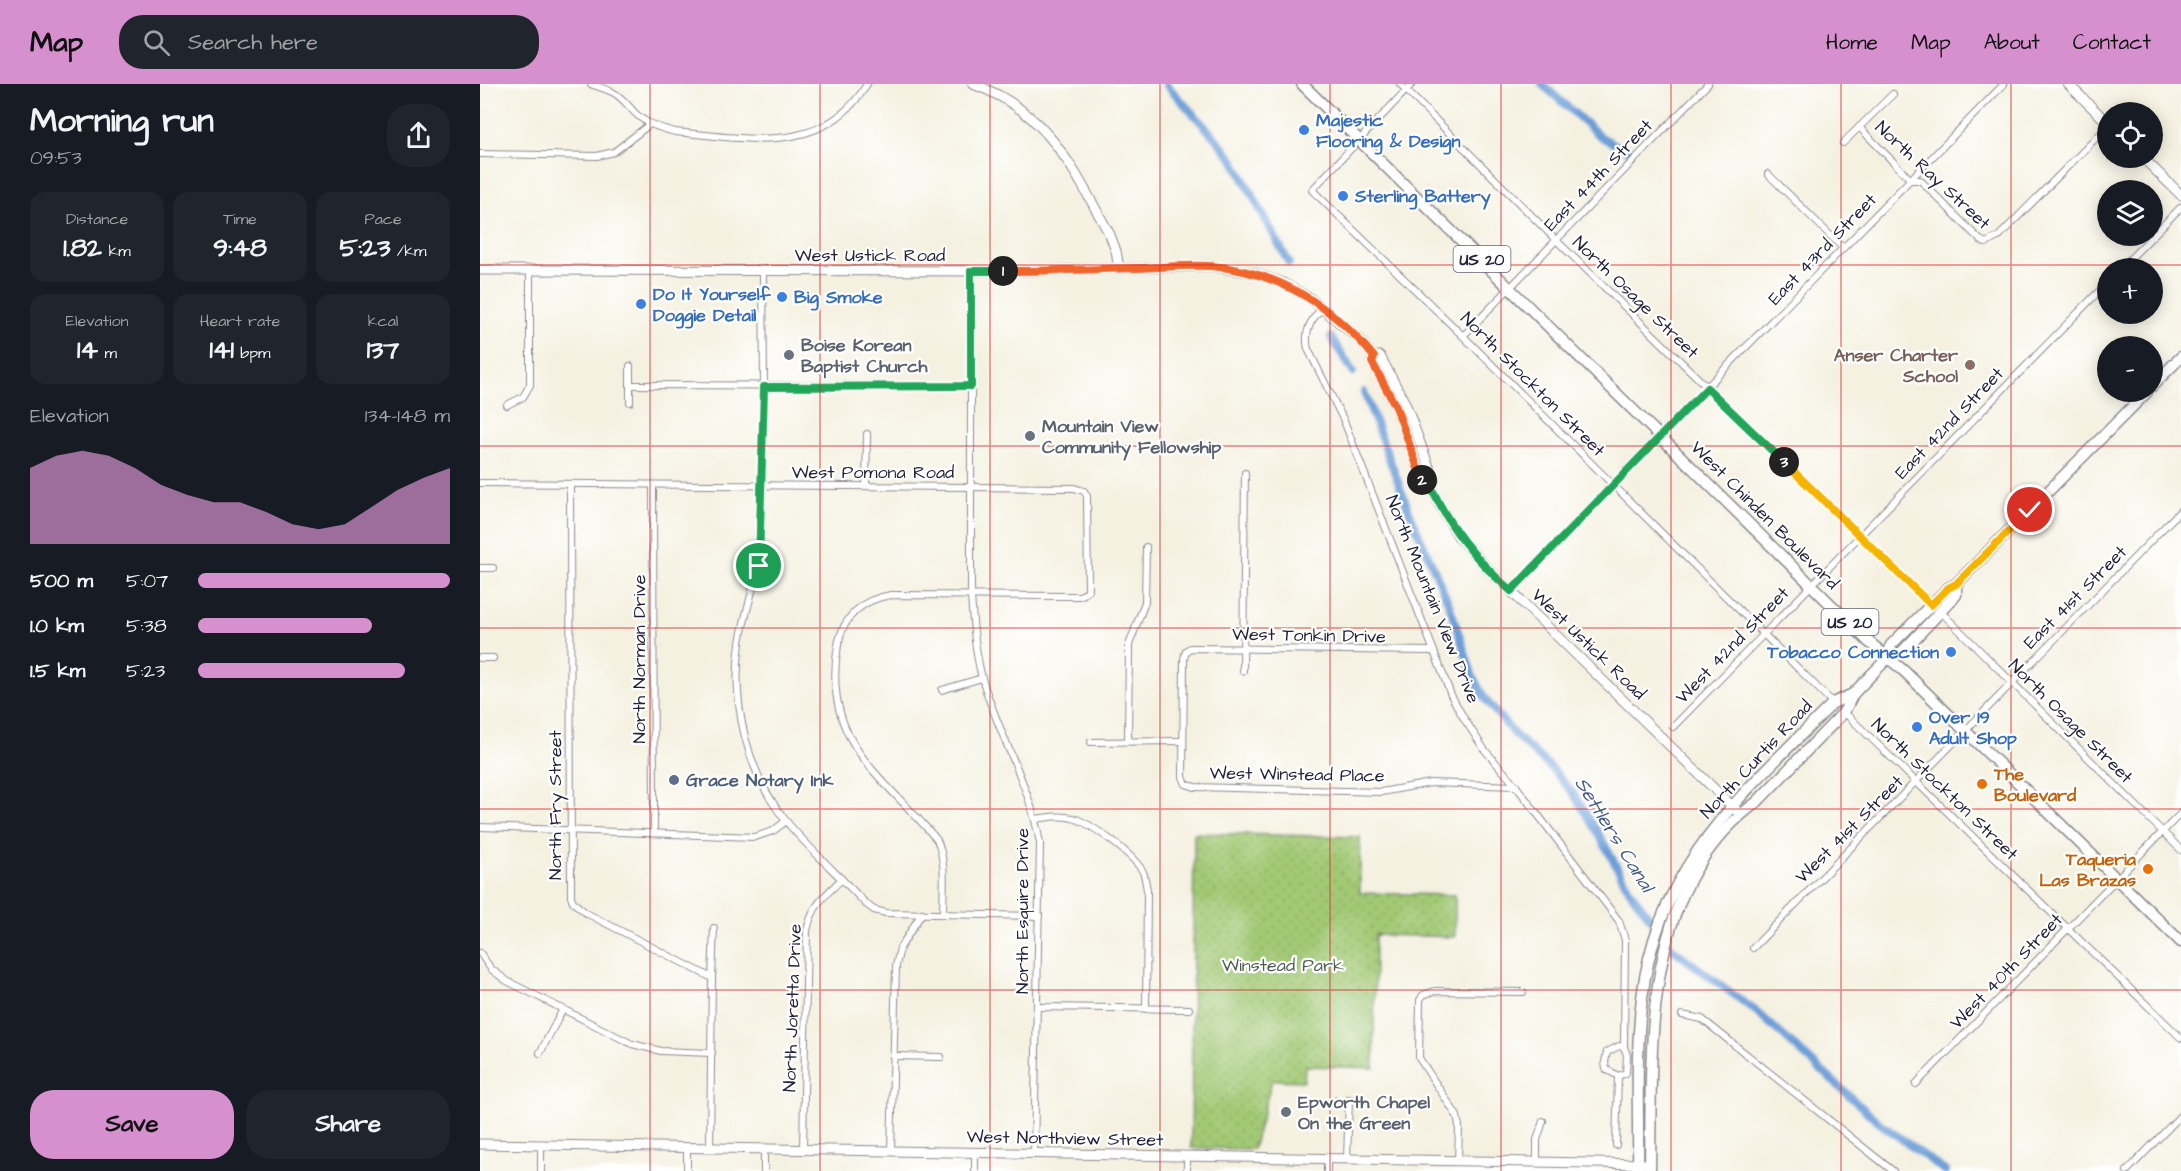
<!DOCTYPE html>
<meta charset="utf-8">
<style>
body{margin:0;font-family:"Architects Daughter",sans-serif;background:#20242c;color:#f1f3f6;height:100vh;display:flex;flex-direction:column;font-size:22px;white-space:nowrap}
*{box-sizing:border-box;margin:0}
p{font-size:20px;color:#9ea1a6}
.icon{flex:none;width:33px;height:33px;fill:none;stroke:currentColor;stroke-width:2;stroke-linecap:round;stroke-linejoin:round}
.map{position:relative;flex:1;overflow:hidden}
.sheet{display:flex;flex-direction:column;background:#171b24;width:480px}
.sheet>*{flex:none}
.tools{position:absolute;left:1617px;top:18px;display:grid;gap:12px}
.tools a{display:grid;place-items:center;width:66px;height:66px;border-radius:50%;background:#171b24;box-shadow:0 3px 15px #0003;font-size:30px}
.pin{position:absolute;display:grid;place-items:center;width:51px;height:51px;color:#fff;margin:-26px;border:3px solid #fff;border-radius:50%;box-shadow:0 2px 6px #0007}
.km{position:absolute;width:30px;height:30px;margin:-15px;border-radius:50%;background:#222;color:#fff;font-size:16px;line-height:30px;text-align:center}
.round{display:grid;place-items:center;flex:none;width:63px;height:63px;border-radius:24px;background:#20242c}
.overview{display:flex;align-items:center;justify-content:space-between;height:102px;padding:0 30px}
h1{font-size:33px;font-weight:700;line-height:45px}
.stats{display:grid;grid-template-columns:repeat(3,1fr);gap:9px;height:102px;padding:6px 30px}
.stats div{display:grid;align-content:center;border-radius:15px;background:#20242c;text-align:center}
.stats b{font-size:26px;font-weight:700}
.stats small{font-size:16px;font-weight:400}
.stats p{font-size:16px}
.chart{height:168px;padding:12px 30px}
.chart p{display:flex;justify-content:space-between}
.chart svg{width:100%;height:108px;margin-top:6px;fill:#d690ce;opacity:.7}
.primary-button{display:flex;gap:12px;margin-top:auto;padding:12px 30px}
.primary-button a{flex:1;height:69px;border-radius:24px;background:#d690ce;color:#111;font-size:24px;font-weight:700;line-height:69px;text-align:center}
.primary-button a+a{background:#20242c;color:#f1f3f6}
ul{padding:0 30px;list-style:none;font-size:20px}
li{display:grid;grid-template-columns:96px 72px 1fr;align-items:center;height:45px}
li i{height:15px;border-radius:8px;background:#d690ce}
header{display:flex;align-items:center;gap:36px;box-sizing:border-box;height:84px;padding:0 30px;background:#d690ce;color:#111}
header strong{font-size:28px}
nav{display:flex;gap:33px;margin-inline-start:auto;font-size:21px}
.search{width:420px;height:54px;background:#20242c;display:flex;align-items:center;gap:15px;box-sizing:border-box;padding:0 21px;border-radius:24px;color:#9ea1a6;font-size:22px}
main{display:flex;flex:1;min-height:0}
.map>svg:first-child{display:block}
</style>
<header>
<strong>Map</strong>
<div class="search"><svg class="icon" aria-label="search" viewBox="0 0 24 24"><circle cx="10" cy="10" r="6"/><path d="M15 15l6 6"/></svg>Search here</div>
<nav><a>Home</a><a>Map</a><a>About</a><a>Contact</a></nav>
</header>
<main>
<section class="sheet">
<div class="overview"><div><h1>Morning run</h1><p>09:53</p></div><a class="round"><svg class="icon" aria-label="share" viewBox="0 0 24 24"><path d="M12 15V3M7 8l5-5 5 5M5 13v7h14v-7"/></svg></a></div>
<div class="stats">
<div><p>Distance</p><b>1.82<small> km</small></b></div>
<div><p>Time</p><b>9:48</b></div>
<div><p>Pace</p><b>5:23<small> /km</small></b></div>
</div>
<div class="stats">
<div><p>Elevation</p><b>14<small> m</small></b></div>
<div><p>Heart rate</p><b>141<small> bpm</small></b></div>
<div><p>kcal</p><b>137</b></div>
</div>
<div class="chart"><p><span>Elevation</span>134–148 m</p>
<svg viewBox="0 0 160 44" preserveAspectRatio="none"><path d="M0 44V13L10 8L20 6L30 8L40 13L50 20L60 24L70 27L80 27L90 31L100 36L110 38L120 36L130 29L140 22L150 17L160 13V44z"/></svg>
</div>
<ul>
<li><b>500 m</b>5:07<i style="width:100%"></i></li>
<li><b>1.0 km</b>5:38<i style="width:69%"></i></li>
<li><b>1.5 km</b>5:23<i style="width:82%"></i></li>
</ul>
<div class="primary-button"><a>Save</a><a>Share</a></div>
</section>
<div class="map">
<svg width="1701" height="1087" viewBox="0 0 1701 1087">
<defs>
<pattern id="park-dots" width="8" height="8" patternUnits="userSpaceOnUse" patternTransform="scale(1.5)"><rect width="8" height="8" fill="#a2c974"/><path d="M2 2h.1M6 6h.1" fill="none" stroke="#8bac65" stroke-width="1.8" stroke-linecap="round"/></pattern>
</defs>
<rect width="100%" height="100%" fill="#fff"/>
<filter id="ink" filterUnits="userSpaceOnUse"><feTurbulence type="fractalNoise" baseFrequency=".0167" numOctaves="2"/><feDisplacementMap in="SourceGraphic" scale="12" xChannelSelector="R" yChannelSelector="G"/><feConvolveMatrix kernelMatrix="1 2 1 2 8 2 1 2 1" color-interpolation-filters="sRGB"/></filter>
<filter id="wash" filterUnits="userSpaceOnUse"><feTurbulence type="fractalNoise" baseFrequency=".008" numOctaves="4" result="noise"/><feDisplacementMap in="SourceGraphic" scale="24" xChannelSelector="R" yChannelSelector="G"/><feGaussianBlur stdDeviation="1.35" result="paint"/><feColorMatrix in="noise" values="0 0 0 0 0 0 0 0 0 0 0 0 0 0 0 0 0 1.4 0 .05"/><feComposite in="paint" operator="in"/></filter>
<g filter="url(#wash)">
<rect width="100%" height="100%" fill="#f5f1e1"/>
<!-- park -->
<polygon fill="url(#park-dots)" stroke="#627658" stroke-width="1.5" points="714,749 880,753 880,809 975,811 975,853 895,851 894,984 825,982 824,997 792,996 773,1065 711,1064"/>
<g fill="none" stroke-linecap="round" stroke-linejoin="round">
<!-- canal -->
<g stroke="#6d9fd8" stroke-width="8">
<polyline points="686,0 738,57 754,77 809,179"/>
<polyline points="1062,0 1121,53 1150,68"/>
<polyline points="851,253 873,288"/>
<polyline points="884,308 929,427 969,520 993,593 1005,615 1034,650 1074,687 1093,709 1117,747 1150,807 1194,866 1277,928 1397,1037 1465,1087"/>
</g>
</g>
</g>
<g filter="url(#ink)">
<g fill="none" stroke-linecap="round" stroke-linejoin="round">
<defs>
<g id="street">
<path d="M111,0c7,3 16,5 23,9 9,5 14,13 21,20 11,11 25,15 40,19 70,6 149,25 192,-48"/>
<polyline points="920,0 1076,156 1451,521"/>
<polyline points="932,0 832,106 983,252 1353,619"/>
<polyline points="1379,43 1431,96 1440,96 1500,156 1506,159 1518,153 1628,42"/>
<polyline points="1363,59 1413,10"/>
<polyline points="0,70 117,72 134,68 170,40"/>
<polyline points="1288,90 1363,164"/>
<polyline points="1641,184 1701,123"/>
<path d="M491,187v325c2,28 4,55 11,82 16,56 49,108 58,166l-6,311"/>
<path d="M283,188l1,115 -3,158c-3,34 -16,65 -21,98 -9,61 7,130 46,178 24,29 54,55 80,83l8,6 12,3 153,3"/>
<path d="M842,224c-12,13 -18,23 -14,41l36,72 107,274 12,22 21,32 32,37 103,135 6,19 -1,107"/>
<polyline points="983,252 1228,0"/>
<polyline points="150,301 491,302"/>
<polyline points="150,318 150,282"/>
<polyline points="27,321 43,313 50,301 50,186"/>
<path d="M0,399l594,5 10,3 3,5 1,94 -4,4 -5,2 -188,-1c-28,4 -48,21 -53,50 -17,98 44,129 99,195 10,23 6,50 6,74"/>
<polyline points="90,401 91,813 94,819 106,829 232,894 230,1065"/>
<polyline points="173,401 174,749"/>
<polyline points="386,402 387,350"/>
<polyline points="0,484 13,484"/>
<polyline points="1031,507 1171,360 1524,0"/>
<polyline points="1461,528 1701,766"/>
<polyline points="952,567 710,564 706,567 704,575 703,693 706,700 715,703 901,708 951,699 1036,702"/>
<polyline points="0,574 13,574"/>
<polyline points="763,587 765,389"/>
<polyline points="462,606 502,594"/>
<polyline points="1364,628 1701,954"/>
<polyline points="1193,643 1628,198"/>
<polyline points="648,657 649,561 665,518 666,463"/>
<polyline points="611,658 703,657"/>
<path d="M556,735c13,-2 24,-4 37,-1 18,5 61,37 70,54 2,5 3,12 4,18l-1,119"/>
<polyline points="0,743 275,753 293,747 306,737"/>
<polyline points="1273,864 1701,426"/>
<polyline points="0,869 11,885 27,897 152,960 181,967 232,969"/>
<polyline points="232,894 234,844"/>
<polyline points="557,923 709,925"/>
<polyline points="1202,931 1222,935 1413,1087"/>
<polygon points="1139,962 1144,963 1147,971 1146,989 1138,992 1126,985 1125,978 1127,968"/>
<polyline points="60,969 83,925"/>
<polyline points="413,972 461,973"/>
<polyline points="1436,1000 1701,729"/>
<polyline points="858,1015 880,1016"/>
<polyline points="1136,1061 1138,992"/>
<path d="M323,1066l4,-220c6,-25 17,-34 35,-51"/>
<polyline points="411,1068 416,882 420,864 442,829"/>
<polyline points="867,1075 869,1015"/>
<polyline points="978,1077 979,1042 977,1032 939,974 940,916 943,911 955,907 1043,908"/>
<polyline points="1057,1078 1057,1056 1063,1037"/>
<polyline points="61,1087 61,1061"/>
<polyline points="207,1087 207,1064"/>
<polyline points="284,1087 284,1065"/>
<polyline points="495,1087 495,1070"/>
<polyline points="707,1087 707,1073"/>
<polyline points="847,1087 847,1074"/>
<polyline points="1647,1087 1701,1031"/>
</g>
<g id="secondary">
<path d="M493,0c76,27 101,87 137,151l6,16 3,17"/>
<polyline points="1588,0 1628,39"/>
<polyline points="1663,74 1701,111"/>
<polyline points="0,186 549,187 729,182 774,189 803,199 830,214 880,256 894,273 900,272 925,319 954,396 950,401"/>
<polyline points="894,273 892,277 916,323 944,400 950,401 959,420 978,452 1006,483 1260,730"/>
<polyline points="0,1060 1170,1080"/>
</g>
<g id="primary">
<polyline points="822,0 1389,558 1424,587 1701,858"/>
<polyline points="1672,302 1701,273"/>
<polyline points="1408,574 1411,561 1468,504 1476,500 1667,308"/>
<path d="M1158,1087c1,-57 -3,-116 4,-173 15,-134 102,-205 191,-295l20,-9"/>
<path d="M1170,1087c2,-128 -10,-284 107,-369l87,-90 9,-18 19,-20 16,-16 12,-4 56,-59v-11"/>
</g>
</defs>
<!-- street casing -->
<use href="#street" stroke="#8c8a8e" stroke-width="8"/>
<!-- secondary casing -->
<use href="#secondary" stroke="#8c8a8e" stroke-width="11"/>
<!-- primary casing -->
<use href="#primary" stroke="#8c8a8e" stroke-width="13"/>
<!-- street -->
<use href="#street" stroke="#fff" stroke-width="6"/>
<!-- secondary -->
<use href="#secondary" stroke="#fff" stroke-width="9"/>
<!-- primary -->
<use href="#primary" stroke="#fff" stroke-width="10"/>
</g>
</g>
<g fill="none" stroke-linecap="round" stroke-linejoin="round" filter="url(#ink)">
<defs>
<polyline id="split-1" points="279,482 284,303 491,302 491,187 523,187"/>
<path id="split-2" d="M523,187c46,0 92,-2 138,-3 23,-1 46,-3 69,-2 66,4 123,40 164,91l-2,5 24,45 26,73"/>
<path id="split-3" d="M942,396l2,4 6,1c20,44 45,74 81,106l196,-203 77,74"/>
<polyline id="split-4" points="1304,378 1451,521 1468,504 1476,500 1550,426"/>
</defs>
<!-- split-1 casing -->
<use href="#split-1" stroke="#fff" stroke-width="12"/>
<!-- split-2 casing -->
<use href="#split-2" stroke="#fff" stroke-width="12"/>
<!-- split-3 casing -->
<use href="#split-3" stroke="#fff" stroke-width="12"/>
<!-- split-4 casing -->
<use href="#split-4" stroke="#fff" stroke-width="12"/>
<!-- split-1 -->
<use href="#split-1" stroke="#22a559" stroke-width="8"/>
<!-- split-2 -->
<use href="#split-2" stroke="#f0652b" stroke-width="8"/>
<!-- split-3 -->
<use href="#split-3" stroke="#22a559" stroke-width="8"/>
<!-- split-4 -->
<use href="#split-4" stroke="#f5b400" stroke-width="8"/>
</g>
<!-- grid -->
<path fill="none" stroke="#d62828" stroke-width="1.5" stroke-opacity="0.55" d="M170,0v1087M340,0v1087M510,0v1087M680,0v1087M850,0v1087M1021,0v1087M1191,0v1087M1361,0v1087M1531,0v1087M0,181h1701M0,362h1701M0,544h1701M0,725h1701M0,906h1701"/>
<!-- markers -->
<g fill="#3f7fe0" stroke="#fff" stroke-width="2">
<circle cx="824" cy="46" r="6"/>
<circle cx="863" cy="112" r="6"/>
<circle cx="302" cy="213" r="6"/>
<circle cx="161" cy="220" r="6"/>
<circle cx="1471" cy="568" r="6"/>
<circle cx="1437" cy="643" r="6"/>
</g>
<g fill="#6b7280" stroke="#fff" stroke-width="2">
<circle cx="309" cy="271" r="6"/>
<circle cx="550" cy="352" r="6"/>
<circle cx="806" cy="1028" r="6"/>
</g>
<circle fill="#8d6e63" stroke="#fff" stroke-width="2" cx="1490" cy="281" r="6"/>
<circle fill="#5c6f8a" stroke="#fff" stroke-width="2" cx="194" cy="696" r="6"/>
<g fill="#e8710a" stroke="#fff" stroke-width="2">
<circle cx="1502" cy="700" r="6"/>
<circle cx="1668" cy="785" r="6"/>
</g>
<g text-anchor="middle" stroke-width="4.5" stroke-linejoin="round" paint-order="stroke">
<!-- shield labels -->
<g fill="#fff" stroke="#646476" stroke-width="1.5">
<rect x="973.5" y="162" width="57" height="26" rx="4.5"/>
<rect x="1341.5" y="525" width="57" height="26" rx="4.5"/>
</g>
<g font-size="16" font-weight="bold" fill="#22223b">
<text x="1002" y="181">US 20</text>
<text x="1370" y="544">US 20</text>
</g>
<!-- shop labels -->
<g font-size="18" font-weight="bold" fill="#366cbe" stroke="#fff" text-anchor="start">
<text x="836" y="42">Majestic<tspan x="836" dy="21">Flooring &amp; Design</tspan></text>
<text x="875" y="118">Sterling Battery</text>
<text x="173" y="216">Do It Yourself<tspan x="173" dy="21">Doggie Detail</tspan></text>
<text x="314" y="219">Big Smoke</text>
<text x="1459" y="574" text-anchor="end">Tobacco Connection</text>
<text x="1449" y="639">Over 19<tspan x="1449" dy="21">Adult Shop</tspan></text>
</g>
<!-- street labels -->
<g font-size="18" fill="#22223b" stroke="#fff">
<text transform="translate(1118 91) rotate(-46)" y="6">East 44th Street</text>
<text transform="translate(1453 91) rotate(43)" y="6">North Ray Street</text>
<text transform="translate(1342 165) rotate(-46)" y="6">East 43rd Street</text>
<text x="390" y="177">West Ustick Road</text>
<text transform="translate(1156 213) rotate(44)" y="6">North Osage Street</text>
<text transform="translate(1053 300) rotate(45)" y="6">North Stockton Street</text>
<text transform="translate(1469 339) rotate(-46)" y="6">East 42nd Street</text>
<text x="393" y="394">West Pomona Road</text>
<text transform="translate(1285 431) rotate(45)" y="6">West Chinden Boulevard</text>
<text transform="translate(1595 513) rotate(-45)" y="6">East 41st Street</text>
<text transform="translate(953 515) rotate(68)" y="6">North Mountain View Drive</text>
<text transform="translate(829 551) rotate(1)" y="6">West Tonkin Drive</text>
<text transform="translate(1109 560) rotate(44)" y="6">West Ustick Road</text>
<text transform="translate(1252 561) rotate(-46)" y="6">West 42nd Street</text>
<text transform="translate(159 575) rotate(-90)" y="6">North Norman Drive</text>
<text transform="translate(1591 637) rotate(45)" y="6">North Osage Street</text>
<text transform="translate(1276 675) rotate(-47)" y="6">North Curtis Road</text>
<text transform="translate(817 690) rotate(1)" y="6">West Winstead Place</text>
<text transform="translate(1465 705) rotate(44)" y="6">North Stockton Street</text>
<text transform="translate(75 721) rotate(-90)" y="6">North Fry Street</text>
<text transform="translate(1369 745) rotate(-45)" y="6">West 41st Street</text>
<text transform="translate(542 827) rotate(-90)" y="6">North Esquire Drive</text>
<text transform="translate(1526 887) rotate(-46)" y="6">West 40th Street</text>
<text transform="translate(312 924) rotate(-88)" y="6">North Joretta Drive</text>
<text transform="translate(585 1054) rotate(1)" y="6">West Northview Street</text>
</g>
<!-- worship labels -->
<g font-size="18" font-weight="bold" fill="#5b616d" stroke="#fff" text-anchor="start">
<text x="321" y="267">Boise Korean<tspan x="321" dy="21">Baptist Church</tspan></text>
<text x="562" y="348">Mountain View<tspan x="562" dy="21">Community Fellowship</tspan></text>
<text x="818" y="1024">Epworth Chapel<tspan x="818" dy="21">On the Green</tspan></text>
</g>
<!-- education labels -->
<g font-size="18" font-weight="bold" fill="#785e54" stroke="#fff" text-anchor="end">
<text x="1478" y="277">Anser Charter<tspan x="1478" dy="21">School</tspan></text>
</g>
<!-- food labels -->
<g font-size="18" font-weight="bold" fill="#c56008" stroke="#fff" text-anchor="start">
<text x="1514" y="696">The<tspan x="1514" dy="21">Boulevard</tspan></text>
<text x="1656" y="781" text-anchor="end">Taqueria<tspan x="1656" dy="21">Las Brazas</tspan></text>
</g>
<!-- service labels -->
<g font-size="18" font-weight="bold" fill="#4e5e75" stroke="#fff" text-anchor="start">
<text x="206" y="702">Grace Notary Ink</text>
</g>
<!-- park labels -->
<g font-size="18" fill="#4f5c4f" stroke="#fff">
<text x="803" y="887">Winstead Park</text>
</g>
<!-- water labels -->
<g font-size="20" font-style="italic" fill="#445a82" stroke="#fff">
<text transform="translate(1135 750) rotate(58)" y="7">Settlers Canal</text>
</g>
</g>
</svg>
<div class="tools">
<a><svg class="icon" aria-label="locate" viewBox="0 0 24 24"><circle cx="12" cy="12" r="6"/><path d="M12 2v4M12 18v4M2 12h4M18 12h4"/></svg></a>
<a><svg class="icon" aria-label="layers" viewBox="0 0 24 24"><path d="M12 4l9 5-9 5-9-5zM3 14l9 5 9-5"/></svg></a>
<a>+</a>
<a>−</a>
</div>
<div class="pin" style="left:279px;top:482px;background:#1e9e55"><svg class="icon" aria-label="arrive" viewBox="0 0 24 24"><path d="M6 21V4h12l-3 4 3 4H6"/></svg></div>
<div class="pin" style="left:1550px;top:426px;background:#d93025"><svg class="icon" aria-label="check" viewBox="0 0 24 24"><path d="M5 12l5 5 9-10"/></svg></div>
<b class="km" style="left:523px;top:187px">1</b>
<b class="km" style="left:942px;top:396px">2</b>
<b class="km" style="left:1304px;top:378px">3</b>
</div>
</main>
